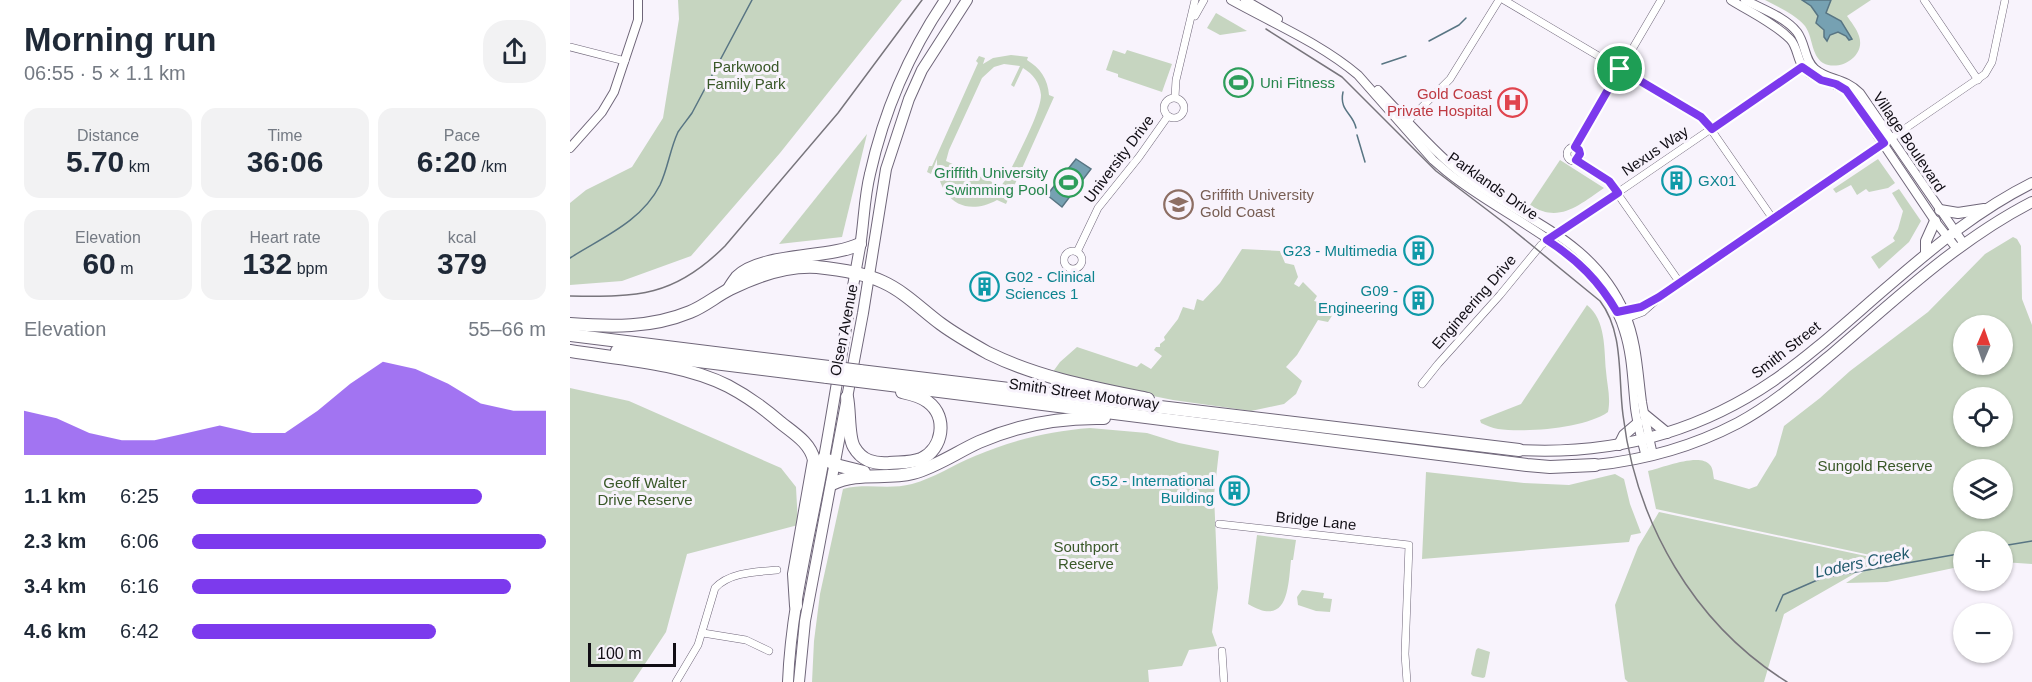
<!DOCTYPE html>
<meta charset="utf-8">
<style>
body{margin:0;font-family:Helvetica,sans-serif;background:#f2f2f3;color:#1f2937;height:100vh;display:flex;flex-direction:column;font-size:22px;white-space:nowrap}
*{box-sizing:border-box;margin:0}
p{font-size:20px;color:#747a83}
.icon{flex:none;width:33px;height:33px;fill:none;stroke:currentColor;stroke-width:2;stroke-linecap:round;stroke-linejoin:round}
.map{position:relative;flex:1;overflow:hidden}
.sheet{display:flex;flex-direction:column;background:#fff;width:570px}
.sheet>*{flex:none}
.needle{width:39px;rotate:2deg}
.fabs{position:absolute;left:1383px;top:315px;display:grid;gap:12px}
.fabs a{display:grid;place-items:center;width:60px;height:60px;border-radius:50%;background:#fff;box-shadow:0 2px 4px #0004;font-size:30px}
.scale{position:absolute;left:18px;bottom:15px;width:88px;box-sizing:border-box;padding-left:6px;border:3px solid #110e15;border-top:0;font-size:16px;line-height:21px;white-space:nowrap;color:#110e15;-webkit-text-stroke:4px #f8f3fc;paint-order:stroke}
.pin{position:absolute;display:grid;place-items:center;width:51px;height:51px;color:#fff;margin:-26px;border:3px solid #fff;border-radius:50%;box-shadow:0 2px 6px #0007}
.round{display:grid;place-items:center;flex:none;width:63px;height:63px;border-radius:24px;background:#f2f2f3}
.head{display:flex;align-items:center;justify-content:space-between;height:102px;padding:0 24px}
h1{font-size:33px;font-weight:700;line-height:45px}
.figures{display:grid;grid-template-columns:repeat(3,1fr);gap:9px;height:102px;padding:6px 24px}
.figures div{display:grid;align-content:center;border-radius:15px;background:#f2f2f3;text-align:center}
.figures b{font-size:30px;font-weight:700}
.figures small{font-size:16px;font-weight:400}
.figures p{font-size:16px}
.chart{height:168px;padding:12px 24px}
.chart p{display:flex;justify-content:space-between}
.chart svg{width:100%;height:108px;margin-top:6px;fill:#7c3aed;opacity:.7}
ul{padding:0 24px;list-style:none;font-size:20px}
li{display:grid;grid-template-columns:96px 72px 1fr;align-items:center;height:45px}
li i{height:15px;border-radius:8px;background:#7c3aed}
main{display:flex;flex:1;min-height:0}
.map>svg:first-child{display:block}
</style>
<main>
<section class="sheet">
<div class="head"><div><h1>Morning run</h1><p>06:55 · 5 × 1.1 km</p></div><a class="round"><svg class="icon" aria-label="share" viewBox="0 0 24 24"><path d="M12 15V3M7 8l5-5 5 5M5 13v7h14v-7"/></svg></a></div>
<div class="figures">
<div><p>Distance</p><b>5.70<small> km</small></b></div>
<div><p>Time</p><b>36:06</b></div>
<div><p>Pace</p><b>6:20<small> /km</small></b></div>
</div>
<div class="figures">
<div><p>Elevation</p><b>60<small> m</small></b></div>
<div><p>Heart rate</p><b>132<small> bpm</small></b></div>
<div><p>kcal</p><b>379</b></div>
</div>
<div class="chart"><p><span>Elevation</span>55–66 m</p>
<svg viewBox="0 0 160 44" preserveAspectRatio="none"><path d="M0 44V26L10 29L20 35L30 38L40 38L50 35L60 32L70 35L80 35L90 26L100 15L110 6L120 9L130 15L140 23L150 26L160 26V44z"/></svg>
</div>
<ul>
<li><b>1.1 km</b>6:25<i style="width:82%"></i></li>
<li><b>2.3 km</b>6:06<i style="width:100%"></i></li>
<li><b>3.4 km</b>6:16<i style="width:90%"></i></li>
<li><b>4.6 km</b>6:42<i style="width:69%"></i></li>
</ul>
</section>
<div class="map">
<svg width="1462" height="682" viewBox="0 0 1462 682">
<rect width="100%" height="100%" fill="#f8f3fc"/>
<!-- green -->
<g fill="#c6d5c0" fill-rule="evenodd">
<polygon points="108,0 332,0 210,153 121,256 52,281 0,285 0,203 16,190 62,167 93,118 109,19"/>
<path d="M1195,0h106l-24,16c4,6 10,13 12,20 7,20 -19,36 -36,27 -12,-8 -10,-26 -18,-37 -10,-12 -27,-19 -40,-26z"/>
<polygon points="646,13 677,31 650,35 637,28"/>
<polygon points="543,50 555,54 557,50 602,64 592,92 548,77 548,74 536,70"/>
<path d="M441,55l17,2 -1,3c13,8 21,19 22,35l5,2 -48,107 -9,-4c-35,19 -61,-4 -60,-41l-6,15 -4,-2 2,-6h3l46,-103 -2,-2 3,-5 6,2 -2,6 10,-6zM434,64l16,2 -9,19 3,2 9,-19c10,6 17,15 18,27 0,18 -26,65 -35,84l-5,7 -55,-25 3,-11 33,-72 12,-11z"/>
<polygon points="297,134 272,237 209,244"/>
<polygon points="1308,159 1325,183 1318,188 1299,192 1296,189 1287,195 1281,185 1266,193 1263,189"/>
<path d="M990,160l44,28c-25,17 -45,36 -74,17z"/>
<polygon points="1329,189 1351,221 1339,242 1309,269 1301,257 1325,241 1323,238 1328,229 1333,211 1322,193"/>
<path d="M1443,237l4,2 4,7 1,53 10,26v239l-29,-2 -1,-20h-38l-1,24 -76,16 -41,1 38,-25 -228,-49 -8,-38c14,-3 52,-19 62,-6 3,3 3,9 4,14l35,10 8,-3 19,-31 8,-29 36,-28 30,-27 78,-59 57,-58zM1394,326h38v38h-38zM1394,398h38v38h-38zM1394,470h38v38h-38z"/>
<polygon points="672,249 710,251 715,263 724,265 728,277 724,284 729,287 733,282 747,296 744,301 760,305 765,311 758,322 748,320 727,355 716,367 732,381 726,394 714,404 681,411 603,400 523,384 482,373 490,362 507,347 567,367 571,363 581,369 592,356 584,350 586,347 590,347 590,344 595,340 594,337 608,319 613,307 624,310 627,299 633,301 650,283"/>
<path d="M1017,305c19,15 17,44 19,66 1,14 5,26 2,41 -22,16 -82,21 -110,17 -6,-1 -12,-4 -17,-6l-1,-3 41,-16z"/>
<polygon points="0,388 59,401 211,468 226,487 228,525 117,554 96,632 63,682 0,682"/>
<path d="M520,428l57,5 32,10 40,8 -5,44 4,93 -6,44 5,14 -28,4 -7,16 -34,4 1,12h-337l2,-41 6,-47 23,-105c23,-6 46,1 69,-5 22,-6 41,-19 63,-28 37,-16 75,-25 115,-28z"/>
<polygon points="856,472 954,483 999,485 1045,474 1054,479 1060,504 1071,533 1061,535 1059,542 852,559"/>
<polygon points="1089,512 1310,559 1214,614 1194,682 1058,682 1055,679 1045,605 1068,547"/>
<path d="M687,535l39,5 -3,20h-2c-3,28 -3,68 -43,44z"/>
<polygon points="732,590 754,593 753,598 762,599 760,612 746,611 728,605 727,597"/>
<polygon points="908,648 920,652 915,677 913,678 903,676 901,674 906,650"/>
</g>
<!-- water -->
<g fill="#76a1b2" stroke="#587583" stroke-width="1.5">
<polygon points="1232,0 1261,0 1256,13 1271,21 1282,39 1279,40 1276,36 1268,32 1260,35 1257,41 1254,37 1254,30 1246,23 1248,16 1241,6"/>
<polygon points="506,159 521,169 492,207 477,195"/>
</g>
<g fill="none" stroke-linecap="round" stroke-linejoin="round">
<!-- stream -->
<g stroke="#587583" stroke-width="1.5">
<polyline points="859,41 889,25 896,18"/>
<polyline points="812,64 836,56"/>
<path d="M773,92c-4,19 10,21 13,36"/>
<polyline points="787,135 795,162"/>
<path d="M0,258c33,-21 71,-36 90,-73 8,-17 10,-36 18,-53 4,-6 9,-12 14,-19l60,-113"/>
<polyline points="1432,546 1462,541"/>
<polyline points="1206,611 1213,595 1252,578 1394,553"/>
</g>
<defs>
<g id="minor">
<polyline points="934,0 1133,118 1203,219"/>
<polyline points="1354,0 1408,80"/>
<polyline points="625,16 634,0"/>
<polyline points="0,47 55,61"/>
<polyline points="605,97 606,80 625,0"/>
<circle cx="604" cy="108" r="10"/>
<polyline points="835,124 880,79 929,0"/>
<polyline points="1005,147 1091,0"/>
<circle cx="1004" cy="154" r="7"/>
<polyline points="1006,160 1040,183 1110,283"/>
<circle cx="503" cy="260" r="9"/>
<polyline points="507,252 528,208 569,157 598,116"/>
<polyline points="1050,312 1071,307 1076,304"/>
<polyline points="1052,320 1073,312 1092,295 1137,264 1415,74 1422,62 1435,0"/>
<polyline points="852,384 868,364 930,295 971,245 1236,64"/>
<polyline points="649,524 839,545 835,654 837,682"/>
<polyline points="133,633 176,640 199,651"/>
<polyline points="652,651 654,682"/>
<path d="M106,682l22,-37 17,-57c15,-16 41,-16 62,-18"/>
</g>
<g id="tertiary">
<path d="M661,0c43,24 89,43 127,75l75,85 14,12c60,49 153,79 177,159 8,25 8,50 11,77 2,16 7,33 11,49"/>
<polyline points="675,0 708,19"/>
<path d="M1161,0c19,12 43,23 59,39 8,8 7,22 14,29 12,14 32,13 45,25l86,128 22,28"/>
<path d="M1175,0c17,9 40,17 52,32 9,12 7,28 18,37 14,12 29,8 45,24l104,151"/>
<path d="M808,90c26,27 51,57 80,81 60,48 134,65 167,142 12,28 13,58 17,89 3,18 7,35 11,53"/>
<polyline points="0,148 32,112 44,92 68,20 68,0"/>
</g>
<g id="primary">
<path d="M218,682c3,-76 23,-150 36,-224 13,-71 23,-141 36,-211 4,-24 4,-49 10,-73 14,-63 39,-121 75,-174"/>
<polyline points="229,682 235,621 293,313 316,169 339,99 352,70 397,0"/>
</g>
<g id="trunk">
<polyline points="1370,210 1388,213 1414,209"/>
<polyline points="1356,253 1356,241 1365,221"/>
<polyline points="1075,415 1097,433"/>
<polyline points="1049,445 1054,435 1068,423"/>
<path d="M949,450c91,5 178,-17 254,-69 42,-29 80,-65 119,-98 44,-38 88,-74 140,-100"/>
<path d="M1025,465c50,-5 99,-19 143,-42 35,-19 65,-45 95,-70 63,-54 125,-113 199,-151"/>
</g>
<g id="motorway">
<path d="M159,289c2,-4 5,-8 8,-12 24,-24 92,-18 123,-33"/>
<path d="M0,324c42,3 81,4 120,-12 15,-6 26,-16 40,-23 26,-13 57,-24 87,-22 20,2 47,6 66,15 22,10 39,28 58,42 15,11 31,20 47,29 51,25 106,35 160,46"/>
<polyline points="0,335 259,367"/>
<path d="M0,351c50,8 112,12 158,35 19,10 37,23 53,37 14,11 29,20 33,37l-20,114 2,32"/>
<polyline points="47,351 257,377"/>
<polyline points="290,371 949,450"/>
<polyline points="289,381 957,465 980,467 1025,465"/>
<path d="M277,397c3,14 1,40 7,50 8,14 20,17 35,16 11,-1 22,0 32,-4 22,-10 27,-42 7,-57 -7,-6 -17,-8 -26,-10"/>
<polyline points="254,458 266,465 294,472"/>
<path d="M262,484c26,-13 54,-4 81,-11 23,-6 44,-21 66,-31 39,-17 83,-25 125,-24"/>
</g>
</defs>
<!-- minor casing -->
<use href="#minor" stroke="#6f6679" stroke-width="8"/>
<!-- tertiary casing -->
<use href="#tertiary" stroke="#6f6679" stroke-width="10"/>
<!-- primary casing -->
<use href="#primary" stroke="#6f6679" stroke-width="12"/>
<!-- trunk casing -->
<use href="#trunk" stroke="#6f6679" stroke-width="12"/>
<!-- motorway casing -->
<use href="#motorway" stroke="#6f6679" stroke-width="14"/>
<!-- minor -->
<use href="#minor" stroke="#fff" stroke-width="7"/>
<!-- tertiary -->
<use href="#tertiary" stroke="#fff" stroke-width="8"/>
<!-- primary -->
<use href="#primary" stroke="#fff" stroke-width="10"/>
<!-- trunk -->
<use href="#trunk" stroke="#fff" stroke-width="10"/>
<!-- motorway -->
<use href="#motorway" stroke="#fff" stroke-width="12"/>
<!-- tram -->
<g stroke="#78757c" stroke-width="1.5">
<path d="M696,29l76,48 94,94 71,54 93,76c24,31 18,77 23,114 13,108 71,209 164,267"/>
<path d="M0,296c68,1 104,1 155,-50l113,-133 84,-113"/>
</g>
<defs>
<g id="motorway-bridge">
<polyline points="259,367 290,371"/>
<polyline points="257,377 289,381"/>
</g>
</defs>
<!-- motorway-bridge casing -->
<use href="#motorway-bridge" stroke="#6f6679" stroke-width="14" stroke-linecap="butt"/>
<!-- motorway-bridge -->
<use href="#motorway-bridge" stroke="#fff" stroke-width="12"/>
</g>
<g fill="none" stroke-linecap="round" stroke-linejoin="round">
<defs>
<path id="route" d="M1232,67l19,13 15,4 10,6 38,53 -225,154 -18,10 -24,5c-18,-31 -39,-52 -70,-72l71,-47 -9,-12 -33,-21 4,-6 -1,-4 -4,-3 45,-78 81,48 11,12z"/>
</defs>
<!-- route casing -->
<use href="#route" stroke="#fff" stroke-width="12"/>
<!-- route -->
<use href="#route" stroke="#7c3aed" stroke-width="8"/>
</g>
<!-- icons -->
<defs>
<symbol id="stadium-ring" viewBox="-11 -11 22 22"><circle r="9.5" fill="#f8f3fc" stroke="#2e9e5b" stroke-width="1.5"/><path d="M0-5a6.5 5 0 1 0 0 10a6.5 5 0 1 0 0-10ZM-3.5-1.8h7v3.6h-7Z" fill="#2e9e5b"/></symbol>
<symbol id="hospital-ring" viewBox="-11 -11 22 22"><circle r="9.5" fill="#f8f3fc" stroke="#e0444e" stroke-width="1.5"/><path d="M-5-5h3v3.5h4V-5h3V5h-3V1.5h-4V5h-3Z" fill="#e0444e"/></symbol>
<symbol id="building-ring" viewBox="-11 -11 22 22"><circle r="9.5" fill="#f8f3fc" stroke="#0f9aa8" stroke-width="1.5"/><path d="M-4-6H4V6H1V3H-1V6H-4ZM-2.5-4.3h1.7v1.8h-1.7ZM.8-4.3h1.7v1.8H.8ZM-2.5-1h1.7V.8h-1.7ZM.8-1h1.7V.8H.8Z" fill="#0f9aa8"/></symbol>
<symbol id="university-ring" viewBox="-11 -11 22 22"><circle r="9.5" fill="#f8f3fc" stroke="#8d6e63" stroke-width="1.5"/><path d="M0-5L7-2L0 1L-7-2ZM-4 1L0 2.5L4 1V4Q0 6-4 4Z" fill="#8d6e63"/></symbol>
</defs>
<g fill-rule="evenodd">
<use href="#stadium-ring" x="652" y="66" width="33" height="33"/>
<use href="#hospital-ring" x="926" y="86" width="33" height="33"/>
<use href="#building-ring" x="1090" y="164" width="33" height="33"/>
<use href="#stadium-ring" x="482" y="166" width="33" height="33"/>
<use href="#university-ring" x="592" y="188" width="33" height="33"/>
<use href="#building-ring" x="832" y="234" width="33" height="33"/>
<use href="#building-ring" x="398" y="270" width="33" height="33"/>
<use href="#building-ring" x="832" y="284" width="33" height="33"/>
<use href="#building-ring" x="648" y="474" width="33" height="33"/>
</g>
<g text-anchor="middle" stroke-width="6" stroke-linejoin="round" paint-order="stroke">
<!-- park labels -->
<g font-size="15" fill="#395828" stroke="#f8f3fc">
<text x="176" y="72">Parkwood<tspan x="176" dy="17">Family Park</tspan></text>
<text x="1305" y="471">Sungold Reserve</text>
<text x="75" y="488">Geoff Walter<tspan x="75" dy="17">Drive Reserve</tspan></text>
<text x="516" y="552">Southport<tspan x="516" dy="17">Reserve</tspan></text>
</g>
<!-- leisure labels -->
<g font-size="15" fill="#27864d" stroke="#f8f3fc" text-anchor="start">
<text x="690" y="88">Uni Fitness</text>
<text x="478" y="178" text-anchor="end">Griffith University<tspan x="478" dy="17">Swimming Pool</tspan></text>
</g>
<!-- health labels -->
<g font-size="15" fill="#be3a42" stroke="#f8f3fc" text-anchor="end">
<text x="922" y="99">Gold Coast<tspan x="922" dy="17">Private Hospital</tspan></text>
</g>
<!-- street labels -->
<g font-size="15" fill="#110e15" stroke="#f8f3fc">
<text transform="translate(1339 142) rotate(56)" y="5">Village Boulevard</text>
<text transform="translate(1085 151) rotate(-34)" y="5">Nexus Way</text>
<text transform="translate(549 159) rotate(-53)" y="5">University Drive</text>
<text transform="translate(923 186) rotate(35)" y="5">Parklands Drive</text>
<text transform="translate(904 302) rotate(-49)" y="5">Engineering Drive</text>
<text transform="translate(274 330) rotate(-79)" y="5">Olsen Avenue</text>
<text transform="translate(1216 350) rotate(-38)" y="5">Smith Street</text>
<text transform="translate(514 394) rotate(8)" y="5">Smith Street Motorway</text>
<text transform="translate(746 521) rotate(6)" y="5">Bridge Lane</text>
</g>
<!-- culture labels -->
<g font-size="15" fill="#0d838f" stroke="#f8f3fc" text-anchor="end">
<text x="1128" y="186" text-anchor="start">GX01</text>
<text x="827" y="256">G23 - Multimedia</text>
<text x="435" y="282" text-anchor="start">G02 - Clinical<tspan x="435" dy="17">Sciences 1</tspan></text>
<text x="828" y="296">G09 -<tspan x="828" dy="17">Engineering</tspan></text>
<text x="644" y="486">G52 - International<tspan x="644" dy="17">Building</tspan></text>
</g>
<!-- education labels -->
<g font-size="15" fill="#785e54" stroke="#f8f3fc" text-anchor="start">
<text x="630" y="200">Griffith University<tspan x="630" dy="17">Gold Coast</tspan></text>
</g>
<!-- water labels -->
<g font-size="16" font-style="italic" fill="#1e586b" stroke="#f8f3fc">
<text transform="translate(1292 562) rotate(-12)" y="6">Loders Creek</text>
</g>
</g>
</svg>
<div class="fabs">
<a><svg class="needle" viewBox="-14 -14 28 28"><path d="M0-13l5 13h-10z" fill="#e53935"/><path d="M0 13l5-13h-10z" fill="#747a83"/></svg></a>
<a><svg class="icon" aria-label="locate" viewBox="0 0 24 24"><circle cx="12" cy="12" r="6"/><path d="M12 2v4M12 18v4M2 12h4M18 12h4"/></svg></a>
<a><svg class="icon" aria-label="layers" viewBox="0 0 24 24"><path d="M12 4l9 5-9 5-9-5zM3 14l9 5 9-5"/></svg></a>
<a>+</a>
<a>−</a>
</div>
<div class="scale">100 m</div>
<div class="pin" style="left:1050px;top:69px;background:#1e9e55"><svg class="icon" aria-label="arrive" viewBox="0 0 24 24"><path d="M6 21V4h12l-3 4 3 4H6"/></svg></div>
</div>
</main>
